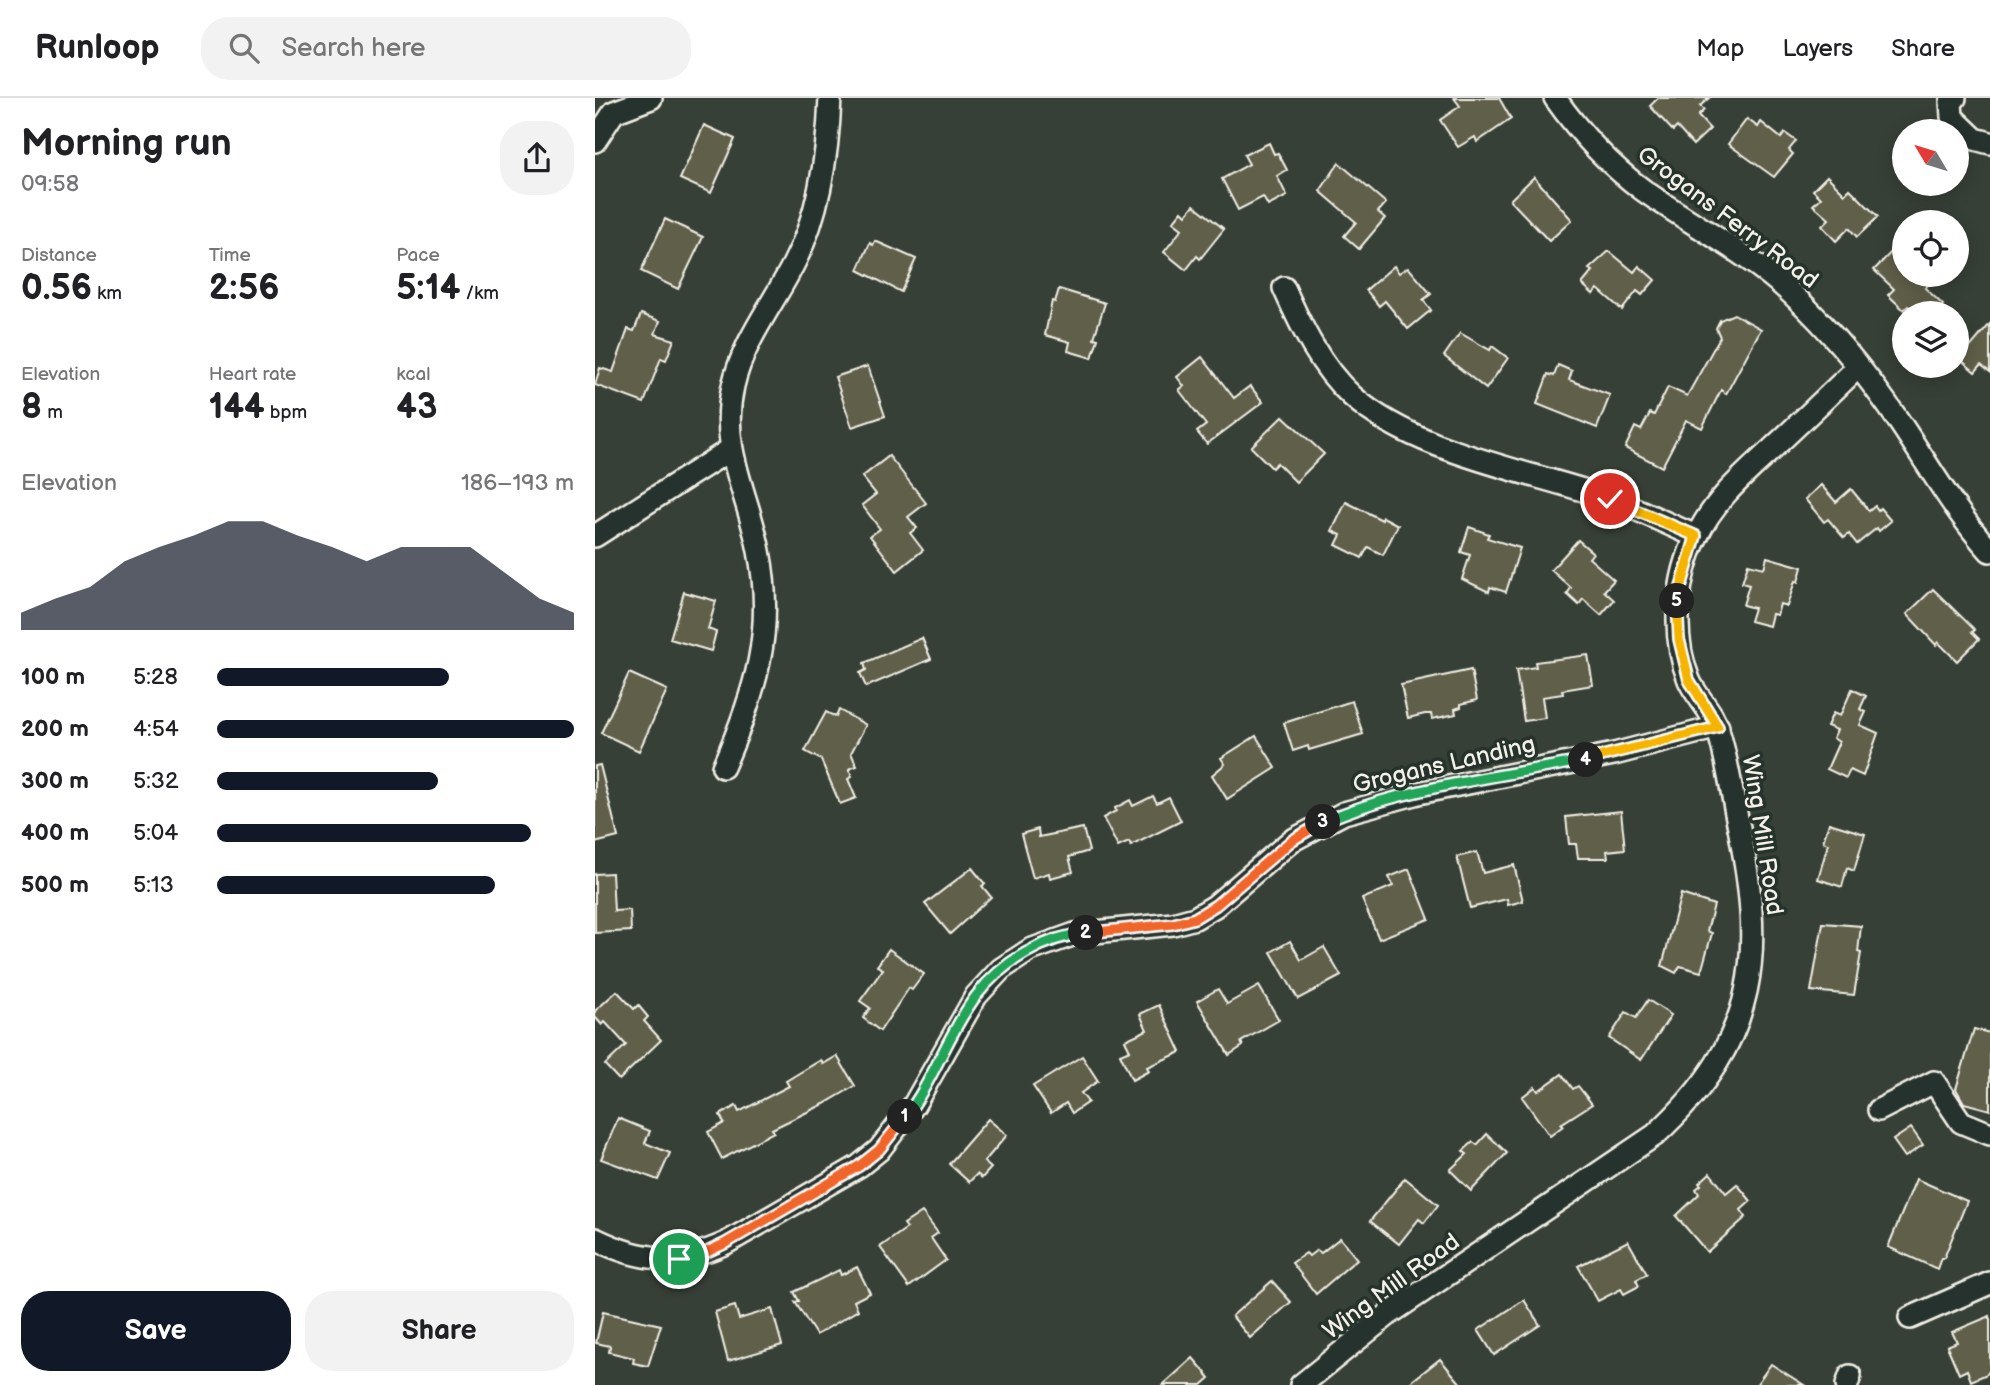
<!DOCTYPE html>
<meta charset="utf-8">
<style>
body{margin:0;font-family:"Balsamiq Sans",sans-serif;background:#f2f2f2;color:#202124;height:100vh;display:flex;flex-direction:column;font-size:26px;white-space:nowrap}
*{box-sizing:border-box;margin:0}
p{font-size:23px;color:#757577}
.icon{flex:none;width:38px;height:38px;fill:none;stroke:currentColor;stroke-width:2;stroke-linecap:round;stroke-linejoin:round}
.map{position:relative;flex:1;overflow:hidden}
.side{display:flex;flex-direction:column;background:#fff;width:595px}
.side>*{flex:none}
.needle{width:46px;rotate:308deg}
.fabs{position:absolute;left:1297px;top:21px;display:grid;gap:14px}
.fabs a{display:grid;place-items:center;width:77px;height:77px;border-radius:50%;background:#fff;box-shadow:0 4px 18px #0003;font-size:35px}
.pin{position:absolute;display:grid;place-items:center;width:60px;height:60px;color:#fff;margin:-30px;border:4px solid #fff;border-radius:50%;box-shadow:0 2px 7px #0007}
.km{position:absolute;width:35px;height:35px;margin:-18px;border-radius:50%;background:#222;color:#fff;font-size:19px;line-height:35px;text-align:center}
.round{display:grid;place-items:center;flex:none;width:74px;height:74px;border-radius:28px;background:#f2f2f2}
.head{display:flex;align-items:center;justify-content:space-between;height:119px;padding:0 21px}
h1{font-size:38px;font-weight:800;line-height:52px}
.metrics{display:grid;grid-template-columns:repeat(3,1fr);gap:10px;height:119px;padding:7px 21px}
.metrics div{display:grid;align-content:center}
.metrics b{font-size:35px;font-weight:800}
.metrics small{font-size:19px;font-weight:400}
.metrics p{font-size:19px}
.chart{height:196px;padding:14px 21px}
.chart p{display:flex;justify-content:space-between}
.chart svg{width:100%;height:126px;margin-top:7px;fill:#111827;opacity:.7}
.action{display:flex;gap:14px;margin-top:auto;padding:14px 21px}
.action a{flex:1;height:80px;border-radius:28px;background:#111827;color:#fff;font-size:28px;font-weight:800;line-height:80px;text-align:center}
.action a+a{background:#f2f2f2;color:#202124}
ul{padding:0 21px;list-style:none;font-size:23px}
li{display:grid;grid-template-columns:112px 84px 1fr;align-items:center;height:52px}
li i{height:18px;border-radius:9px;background:#111827}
header{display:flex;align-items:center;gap:42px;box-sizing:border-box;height:98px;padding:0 35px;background:#fff;border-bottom:2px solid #e0e0e0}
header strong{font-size:33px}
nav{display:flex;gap:38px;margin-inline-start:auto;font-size:24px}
.search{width:490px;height:63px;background:#f2f2f2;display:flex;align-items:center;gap:18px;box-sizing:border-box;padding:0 24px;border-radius:28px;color:#757577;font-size:26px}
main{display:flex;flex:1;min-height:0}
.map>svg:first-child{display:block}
</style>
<header>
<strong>Runloop</strong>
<div class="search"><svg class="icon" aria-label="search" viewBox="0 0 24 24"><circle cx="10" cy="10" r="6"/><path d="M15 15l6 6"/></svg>Search here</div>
<nav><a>Map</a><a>Layers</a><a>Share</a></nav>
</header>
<main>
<section class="side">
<div class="head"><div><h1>Morning run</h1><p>09:58</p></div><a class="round"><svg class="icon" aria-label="share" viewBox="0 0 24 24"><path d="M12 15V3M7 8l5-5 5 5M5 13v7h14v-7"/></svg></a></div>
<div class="metrics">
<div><p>Distance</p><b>0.56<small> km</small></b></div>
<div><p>Time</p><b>2:56</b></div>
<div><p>Pace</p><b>5:14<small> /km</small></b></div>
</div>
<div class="metrics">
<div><p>Elevation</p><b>8<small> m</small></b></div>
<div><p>Heart rate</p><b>144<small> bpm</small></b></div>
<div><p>kcal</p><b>43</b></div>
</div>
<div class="chart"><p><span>Elevation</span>186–193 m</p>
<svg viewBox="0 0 160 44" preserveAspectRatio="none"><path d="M0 44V38L10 33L20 29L30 20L40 15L50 11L60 6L70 6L80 11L90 15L100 20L110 15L120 15L130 15L140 24L150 33L160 38V44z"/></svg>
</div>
<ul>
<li><b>100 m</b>5:28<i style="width:65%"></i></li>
<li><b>200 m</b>4:54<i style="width:100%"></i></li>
<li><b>300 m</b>5:32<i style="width:62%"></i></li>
<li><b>400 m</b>5:04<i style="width:88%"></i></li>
<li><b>500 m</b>5:13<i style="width:78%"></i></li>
</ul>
<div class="action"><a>Save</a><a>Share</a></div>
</section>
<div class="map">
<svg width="1395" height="1287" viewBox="0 0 1395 1287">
<rect width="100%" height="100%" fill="#374036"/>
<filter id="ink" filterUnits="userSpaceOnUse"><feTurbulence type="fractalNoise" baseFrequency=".0143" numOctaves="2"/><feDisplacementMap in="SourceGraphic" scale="14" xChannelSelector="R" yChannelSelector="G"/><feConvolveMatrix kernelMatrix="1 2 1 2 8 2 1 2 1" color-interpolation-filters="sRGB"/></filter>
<g filter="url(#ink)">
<!-- building -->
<g fill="#605f4a" stroke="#f4f1e8" stroke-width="2">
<polygon points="859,0 904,0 916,21 882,44 880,39 863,49 845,22 865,8"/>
<polygon points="1063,0 1114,0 1105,8 1109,12 1103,18 1115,31 1098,47 1082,29 1078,33 1055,8"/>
<polygon points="1152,21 1163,29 1166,24 1186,40 1190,35 1201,43 1194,52 1198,56 1179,79 1133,46"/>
<polygon points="109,27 140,41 116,95 85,81"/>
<polygon points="674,45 679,56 683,55 692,72 682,78 692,98 673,108 668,99 643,112 627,81 654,66 649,57"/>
<polygon points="744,65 791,105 783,114 790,120 764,151 749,138 761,124 725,93"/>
<polygon points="1232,78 1250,96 1255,91 1283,119 1262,139 1254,130 1241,143 1227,128 1234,121 1218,107 1226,100 1218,92"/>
<polygon points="939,79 977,122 954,143 915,102"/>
<polygon points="599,107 629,131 605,161 602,158 591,172 569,154 587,131 578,124 587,113 591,117"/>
<polygon points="70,121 108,139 83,191 46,173"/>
<polygon points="280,143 321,161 306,194 263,172 275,145 278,147"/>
<polygon points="1301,149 1309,157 1309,177 1343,177 1330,190 1348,207 1340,215 1321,215 1313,208 1309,212 1293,197 1299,191 1279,172"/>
<polygon points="1014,153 1039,174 1044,168 1060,182 1047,197 1042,193 1027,212 1003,191 998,196 987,186 998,173 994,171"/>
<polygon points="799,168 804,175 813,169 836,196 828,202 836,212 813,231 790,203 784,208 771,192"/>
<polygon points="464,191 510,205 499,240 503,241 497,260 473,253 475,244 450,237 457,203 460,204"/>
<polygon points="46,216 65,223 60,236 79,242 71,262 66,260 49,305 0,287 5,270 18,274 33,231 39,233"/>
<polygon points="1139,216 1166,231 1131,296 1126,292 1107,330 1091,322 1067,369 1030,350 1040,329 1046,332 1055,315 1059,317 1073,289 1092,298 1125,239 1121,230 1125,222"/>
<polygon points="1395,226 1395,274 1386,267 1380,274 1365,261"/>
<polygon points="865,235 895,252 897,248 913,260 891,291 849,258"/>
<polygon points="607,259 639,300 655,288 668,304 612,346 602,334 611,327 584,292 589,288 582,279"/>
<polygon points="963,267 977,273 974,282 1015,297 1002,330 942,306 953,276 959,278"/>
<polygon points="273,268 290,318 257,329 240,279"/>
<polygon points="688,318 729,356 701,384 682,365 677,370 656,349"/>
<polygon points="294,358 331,405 313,419 322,430 315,435 328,452 302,473 275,438 285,431 267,407 281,396 267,379"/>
<polygon points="1226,387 1241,404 1256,391 1274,413 1280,408 1283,412 1285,410 1296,423 1284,433 1282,430 1262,446 1254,436 1249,440 1233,421 1229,424 1210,401"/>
<polygon points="751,404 787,422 788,419 803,427 788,457 773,449 767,460 741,447 746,437 737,433"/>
<polygon points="874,429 894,436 892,440 925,450 911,494 895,489 894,494 867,481 875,457 866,454"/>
<polygon points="983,442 998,455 994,460 1019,482 1009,493 1019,502 1006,517 988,501 984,507 972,496 976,490 956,472"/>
<polygon points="1172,459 1207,469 1203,484 1200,483 1192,508 1185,506 1182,517 1177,516 1174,528 1155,523 1159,510 1148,507 1154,487 1147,485 1153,466 1169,470"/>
<polygon points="1338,491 1380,532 1377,534 1384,541 1362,563 1343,544 1341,547 1312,516"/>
<polygon points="89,494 121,503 113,531 121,534 116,553 75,541"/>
<polygon points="327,540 336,561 271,589 265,575 271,572 269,565"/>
<polygon points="993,557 998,587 967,592 968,596 947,599 950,620 929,623 921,572 941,569 940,564"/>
<polygon points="876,572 882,602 866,606 866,609 860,611 861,616 837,621 836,616 830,616 813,620 806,587"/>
<polygon points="34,575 72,592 44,653 6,635"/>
<polygon points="1257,591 1271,598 1265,611 1271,614 1265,627 1283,635 1268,678 1255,672 1251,680 1232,671 1244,644 1238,640 1242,632 1232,628 1238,615 1245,618"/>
<polygon points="757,603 768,636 714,652 713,648 698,653 689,625"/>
<polygon points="244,612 271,627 256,655 262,668 254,671 257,679 253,681 261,700 245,706 226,662 210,653 231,614 241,619"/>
<polygon points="661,638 681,670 632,701 617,677 630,666 626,660"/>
<polygon points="5,667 23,739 0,745 0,668"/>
<polygon points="558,698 562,705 574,699 586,723 536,748 534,744 523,749 508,720 521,713 520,710 535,702 538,708"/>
<polygon points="1026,713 1030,751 1012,753 1013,760 983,760 981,746 974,746 971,719"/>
<polygon points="1234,725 1270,736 1259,773 1252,770 1247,789 1223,781 1233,746 1228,744"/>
<polygon points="488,730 494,753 474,759 478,774 455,780 454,775 438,780 426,736 443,731 444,739"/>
<polygon points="882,754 888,775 919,767 928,803 913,807 912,801 875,810 862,759"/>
<polygon points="377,770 390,786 387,788 396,799 355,836 330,806"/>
<polygon points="814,771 834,821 784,841 767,801 798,788 794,779"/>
<polygon points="17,775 19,813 35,812 36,833 0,835 0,776"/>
<polygon points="1086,796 1119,807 1112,833 1117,835 1106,874 1085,868 1081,875 1067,868"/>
<polygon points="1228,825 1266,828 1263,854 1266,855 1259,897 1216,893"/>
<polygon points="695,843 706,862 729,849 746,878 703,901 676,854"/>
<polygon points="294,851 329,876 317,892 314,890 285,933 268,920 275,910 265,903 288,871 282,868"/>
<polygon points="664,888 684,922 646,944 648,948 634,957 602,903 623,891 632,906"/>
<polygon points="22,893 39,911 43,907 53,919 49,923 66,942 24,982 10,967 31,947 10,924 7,927 0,919 0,913"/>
<polygon points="1053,902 1076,917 1046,962 1014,940 1031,914 1041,920"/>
<polygon points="564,907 586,954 552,969 554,973 537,982 525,956 535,952 530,942 552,932 545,916"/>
<polygon points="1379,931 1395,935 1395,1012 1369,1005 1361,991"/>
<polygon points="242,958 260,988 229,1006 177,1031 179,1034 127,1061 113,1034 129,1025 125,1017 141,1008 144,1014 194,988 191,983 226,962 228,966"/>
<polygon points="487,958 503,983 486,995 493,1004 477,1015 471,1005 456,1015 438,988"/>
<polygon points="967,976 978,991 983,988 997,1006 966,1026 968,1028 955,1038 927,999 940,989 943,993"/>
<polygon points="23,1020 55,1033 50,1045 75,1055 63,1082 6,1061"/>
<polygon points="393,1021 412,1037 389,1064 396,1070 387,1080 382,1076 374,1084 354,1066"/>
<polygon points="1316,1030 1328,1047 1310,1059 1298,1042"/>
<polygon points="892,1036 912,1055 876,1093 855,1072 872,1056 868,1053 878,1044 882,1047"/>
<polygon points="1115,1075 1131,1095 1142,1086 1156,1103 1146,1112 1151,1119 1112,1154 1081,1118 1104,1096 1101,1091 1106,1087 1104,1085"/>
<polygon points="810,1080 843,1107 829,1125 824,1121 804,1146 775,1123"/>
<polygon points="1321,1081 1372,1103 1349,1160 1346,1160 1342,1171 1293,1149"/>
<polygon points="327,1114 343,1135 336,1140 351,1162 314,1189 285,1149 312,1130 309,1126"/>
<polygon points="745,1140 762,1161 721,1196 697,1165 711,1155 714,1158 722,1152 726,1155"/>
<polygon points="1033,1143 1052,1176 1041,1182 1044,1188 1029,1196 1026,1191 1003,1203 983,1168"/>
<polygon points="262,1169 275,1195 259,1203 263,1212 221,1237 200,1204 204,1203 199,1194 244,1172 246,1177"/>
<polygon points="677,1183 696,1204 655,1240 637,1218"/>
<polygon points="929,1202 945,1227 899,1257 883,1232"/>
<polygon points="140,1208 144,1221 177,1211 187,1247 133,1263 120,1214"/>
<polygon points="8,1214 66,1227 53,1268 38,1265 39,1260 14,1254 15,1248 1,1245"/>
<polygon points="1395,1218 1395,1272 1392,1276 1376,1283 1372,1272 1364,1276 1352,1248 1362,1244 1357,1234"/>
<polygon points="598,1260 615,1280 607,1287 568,1287"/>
<polygon points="845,1261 867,1287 812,1287"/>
<polygon points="1176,1266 1209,1287 1161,1287"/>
</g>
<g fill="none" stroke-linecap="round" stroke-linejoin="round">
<defs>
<g id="minor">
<path d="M960,0c24,34 54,67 88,92 49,35 105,63 149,104 38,35 77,83 106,126 30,44 56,91 92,131"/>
<polyline points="1360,0 1356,4 1357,19 1380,41 1395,45"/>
<polyline points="0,43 19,14 56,0"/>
<path d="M689,190c17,38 36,79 68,108 62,56 177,75 256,102 30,11 59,26 88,38"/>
<polyline points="0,438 136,351"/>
<path d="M128,669c32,-73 52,-135 36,-216 -11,-58 -40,-103 -26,-165 10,-45 41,-83 61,-123 26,-50 34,-110 36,-165"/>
<polyline points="1284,1012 1339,984 1366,1024 1395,1036"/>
<path d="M0,1141c47,23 83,26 131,4l133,-77 20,-16 35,-45 62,-109 25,-27 29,-19 45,-16 98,-10 22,-6 20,-12 76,-65 53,-28 74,-20 196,-39 104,-27"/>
<polyline points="1315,1220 1395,1185"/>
<path d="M706,1287l88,-71 266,-179c106,-97 110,-183 82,-317 -6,-29 -10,-60 -19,-88 -5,-19 -22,-33 -29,-50 -18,-44 -13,-103 8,-144 17,-36 47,-61 76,-88 28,-26 56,-53 84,-80"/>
<polyline points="1252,1287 1255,1278"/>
</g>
</defs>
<!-- minor casing -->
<use href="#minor" stroke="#f4f1e8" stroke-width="26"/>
<!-- minor -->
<use href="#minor" stroke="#26332d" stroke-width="21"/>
</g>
</g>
<g fill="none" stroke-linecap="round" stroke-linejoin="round" filter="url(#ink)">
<defs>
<polyline id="split-1" points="84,1161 110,1155 131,1145 264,1068 284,1052 310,1019"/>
<path id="split-2" d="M310,1019c29,-37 43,-84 71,-121 26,-34 68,-59 110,-63"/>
<polyline id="split-3" points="491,835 578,826 600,820 621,807 696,743 728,724"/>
<path id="split-4" d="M728,724c75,-34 181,-46 263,-62"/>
<polyline id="split-5" points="991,662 1123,629 1094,582 1084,541 1082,503"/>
<polyline id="split-6" points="1015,401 1101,438 1082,503"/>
</defs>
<!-- split-1 casing -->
<use href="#split-1" stroke="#fff" stroke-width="14"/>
<!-- split-2 casing -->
<use href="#split-2" stroke="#fff" stroke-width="14"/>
<!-- split-3 casing -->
<use href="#split-3" stroke="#fff" stroke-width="14"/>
<!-- split-4 casing -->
<use href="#split-4" stroke="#fff" stroke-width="14"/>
<!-- split-5 casing -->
<use href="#split-5" stroke="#fff" stroke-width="14"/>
<!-- split-6 casing -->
<use href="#split-6" stroke="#fff" stroke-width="14"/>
<!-- split-1 -->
<use href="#split-1" stroke="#f0652b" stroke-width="9"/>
<!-- split-2 -->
<use href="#split-2" stroke="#22a559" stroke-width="9"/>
<!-- split-3 -->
<use href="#split-3" stroke="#f0652b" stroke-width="9"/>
<!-- split-4 -->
<use href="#split-4" stroke="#22a559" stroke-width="9"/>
<!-- split-5 -->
<use href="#split-5" stroke="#f5b400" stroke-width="9"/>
<!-- split-6 -->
<use href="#split-6" stroke="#f5b400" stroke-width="9"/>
</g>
<g text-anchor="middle" stroke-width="7" stroke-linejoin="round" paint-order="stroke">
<!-- street labels -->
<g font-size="24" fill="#f4f1e8" stroke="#26332d">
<text transform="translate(1133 119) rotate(37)" y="8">Grogans Ferry Road</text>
<text transform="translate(849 666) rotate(-13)" y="8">Grogans Landing</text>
<text transform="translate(1168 737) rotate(81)" y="8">Wing Mill Road</text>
<text transform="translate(796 1188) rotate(-36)" y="8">Wing Mill Road</text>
</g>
</g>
</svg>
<div class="fabs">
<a><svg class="needle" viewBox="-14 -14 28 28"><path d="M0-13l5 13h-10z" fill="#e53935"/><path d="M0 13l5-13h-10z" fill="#757577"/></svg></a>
<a><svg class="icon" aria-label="locate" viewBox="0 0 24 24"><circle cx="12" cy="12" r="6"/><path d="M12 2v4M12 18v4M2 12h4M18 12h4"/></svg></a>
<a><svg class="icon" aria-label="layers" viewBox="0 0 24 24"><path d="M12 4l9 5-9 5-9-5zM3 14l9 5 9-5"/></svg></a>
</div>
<div class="pin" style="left:84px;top:1161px;background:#1e9e55"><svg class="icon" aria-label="arrive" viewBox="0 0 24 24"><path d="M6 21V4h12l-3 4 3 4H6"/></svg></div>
<div class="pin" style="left:1015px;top:401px;background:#d93025"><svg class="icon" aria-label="check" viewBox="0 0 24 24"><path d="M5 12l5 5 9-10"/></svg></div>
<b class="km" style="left:310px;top:1019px">1</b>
<b class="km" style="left:491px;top:835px">2</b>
<b class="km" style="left:728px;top:724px">3</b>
<b class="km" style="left:991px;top:662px">4</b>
<b class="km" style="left:1082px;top:503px">5</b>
</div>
</main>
